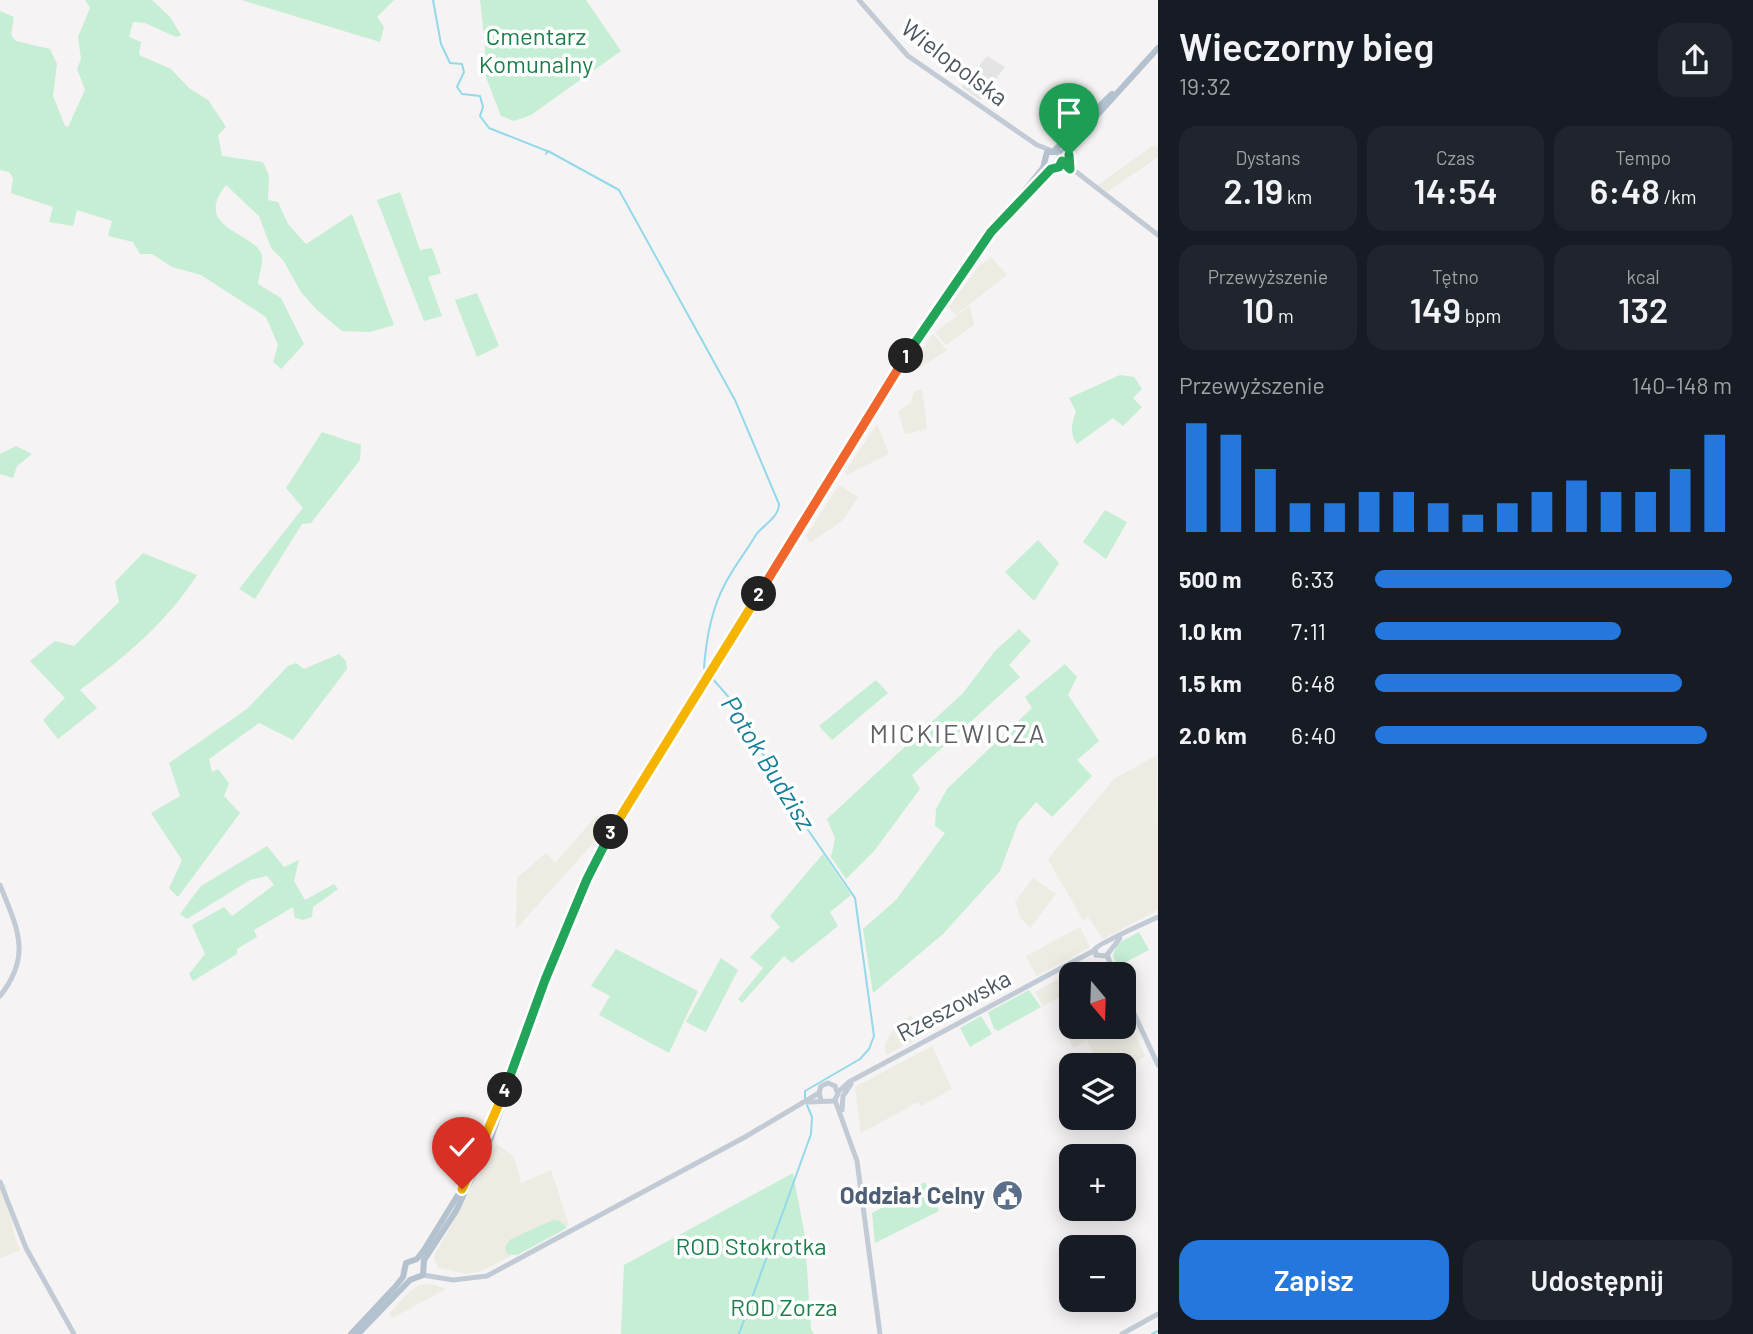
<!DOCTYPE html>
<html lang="pl">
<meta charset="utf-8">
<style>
body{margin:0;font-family:Barlow,sans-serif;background:#20242c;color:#f1f3f6;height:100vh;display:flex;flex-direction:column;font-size:26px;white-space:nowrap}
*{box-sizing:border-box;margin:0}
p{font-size:23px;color:#9ea1a6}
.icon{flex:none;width:38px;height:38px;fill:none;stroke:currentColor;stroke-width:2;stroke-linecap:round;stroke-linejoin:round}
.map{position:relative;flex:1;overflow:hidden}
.drawer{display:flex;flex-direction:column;background:#171b24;width:595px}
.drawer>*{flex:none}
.needle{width:46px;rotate:161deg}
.fabs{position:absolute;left:1059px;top:962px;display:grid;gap:14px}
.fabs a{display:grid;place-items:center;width:77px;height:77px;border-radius:14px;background:#171b24;box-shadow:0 4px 18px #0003;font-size:35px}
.pin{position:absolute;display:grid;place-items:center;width:60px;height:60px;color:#fff;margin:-72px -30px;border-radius:50% 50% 50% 0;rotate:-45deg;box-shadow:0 0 7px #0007}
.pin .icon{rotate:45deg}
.km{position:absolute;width:35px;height:35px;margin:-18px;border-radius:50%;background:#222;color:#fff;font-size:19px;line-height:35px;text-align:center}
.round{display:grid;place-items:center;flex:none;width:74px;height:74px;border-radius:21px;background:#20242c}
.overview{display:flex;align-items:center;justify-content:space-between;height:119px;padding:0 21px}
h1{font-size:38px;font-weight:600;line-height:52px}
.metrics{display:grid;grid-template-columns:repeat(3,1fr);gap:10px;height:119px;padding:7px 21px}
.metrics div{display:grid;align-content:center;border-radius:18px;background:#20242c;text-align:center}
.metrics b{font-size:35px;font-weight:600}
.metrics small{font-size:19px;font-weight:400}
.metrics p{font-size:19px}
.chart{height:196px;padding:14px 21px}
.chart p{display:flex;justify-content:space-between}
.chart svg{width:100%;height:126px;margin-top:7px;stroke:#2478dd;stroke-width:6}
.button{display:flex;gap:14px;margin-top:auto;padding:14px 21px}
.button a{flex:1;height:80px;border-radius:21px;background:#2478dd;color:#fff;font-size:28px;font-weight:600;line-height:80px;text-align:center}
.button a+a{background:#20242c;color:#f1f3f6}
ul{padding:0 21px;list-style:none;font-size:23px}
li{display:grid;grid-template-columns:112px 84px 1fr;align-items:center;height:52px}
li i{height:18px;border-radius:9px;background:#2478dd}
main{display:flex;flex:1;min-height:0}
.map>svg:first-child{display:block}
</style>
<main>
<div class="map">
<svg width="1158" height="1334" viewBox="0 0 1158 1334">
<rect width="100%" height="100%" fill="#f5f3f3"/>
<!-- commercial -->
<g fill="#eeebe3">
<polygon points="1154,145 1158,148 1158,157 1107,192 1098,185"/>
<polygon points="991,257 1007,275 956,315 949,307 978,267"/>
<polygon points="970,306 974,325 946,345 935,332"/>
<polygon points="933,334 947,350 920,368 915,361"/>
<polygon points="922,389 927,429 905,434 898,411 911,403 914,391"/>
<polygon points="877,424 889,454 847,475 845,472"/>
<polygon points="839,485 858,497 843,520 810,543 806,536"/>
<polygon points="1157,755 1158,910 1103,939 1088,917 1083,920 1048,859 1114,779"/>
<polygon points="597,815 604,823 595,841 516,929 517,878 546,853 555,863"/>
<polygon points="1033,878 1056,894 1030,928 1020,917 1015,902"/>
<polygon points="1080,927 1090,947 1037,976 1026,956"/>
<polygon points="1093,961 1100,964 1105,975 1071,975 1071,991 1043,1006 1035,992"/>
<polygon points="1124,1012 1145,1056 1124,1068 1099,1066 1087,1040 1073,1048 1064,1029 1071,1025 1124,1027"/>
<polygon points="911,1015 923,1036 886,1055 885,1044 896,1026"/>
<polygon points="932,1046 952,1089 921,1106 918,1102 861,1133 855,1087"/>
<polygon points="497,1144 514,1157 521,1183 551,1170 569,1225 482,1271 467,1274 439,1268 434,1260 435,1254"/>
<polygon points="6,1184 14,1235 20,1250 0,1258 0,1185"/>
<polygon points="431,1284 446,1289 392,1318 389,1314 407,1294 419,1285"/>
</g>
<!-- education -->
<polygon fill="#e5e4e4" points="987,56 1005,67 980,100 962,87"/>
<!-- green -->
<g fill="#c5eed4">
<path d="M85,0h67l18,17 11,18 -5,2 -31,-14 -12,-1 -4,15 12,5 -2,13 32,14 18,19 19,12 18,27 -8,8 4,21 41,6 6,14 -1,24 10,2 10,22 18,20 46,-30 42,111 -24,7 -28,-1 -25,-21 -16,-18 -18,-32 -12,-12 -12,-32 -33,-31c-36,45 33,48 36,71 1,8 -3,19 -4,28l23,14 23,46 -23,25 -8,-7 5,-17 -12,-28 -65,-42 -29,-8 -20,-13h-12l-7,-12 -25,-6 4,-15 -35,-11 -4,16 -24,-4 4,-15 -42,-14 2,-15 -4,-6 -9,-2v-159l14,6 -3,18 5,6 34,8 7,15 -4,32 12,30 3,1 17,-37 -8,-21 4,-10 -3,-22 12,-29z"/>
<polygon points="242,0 394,0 377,17 384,27 380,42"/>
<polygon points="480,0 586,0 621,51 531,115 514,121 501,116 484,72 485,45"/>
<polygon points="400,192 420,250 432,248 441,273 428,277 442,316 424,321 377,200"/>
<polygon points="477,293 499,346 477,357 455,300"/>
<path d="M1120,375l14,2 8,12 -9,9 9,9 -19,19 -10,-8 -36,26c-8,-10 -5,-22 -1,-33l-7,-13z"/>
<polygon points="322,432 361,445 360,460 311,523 302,524 255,599 239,589 303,508 286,488"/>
<polygon points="16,446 32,454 17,466 13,478 0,474 0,454"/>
<polygon points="1105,510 1127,522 1106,559 1083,542"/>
<polygon points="1038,540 1059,563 1034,601 1005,572"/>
<path d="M143,553l54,22c-31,48 -71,81 -117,115l17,18 -39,31 -15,-19 22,-22 -35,-37 25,-20 19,5 45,-44 -4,-20z"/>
<polygon points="1019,629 1031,641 1009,665 1020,677 912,775 920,789 874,851 846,879 831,857 835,838 827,819 963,693 995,651"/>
<polygon points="339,654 346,661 347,669 293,740 259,723 209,759 212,772 218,769 229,783 224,796 240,813 178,897 169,888 182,860 151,813 180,796 169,763 247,709 288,666 296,663 304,669"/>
<polygon points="1065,664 1077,677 1068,695 1099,741 1077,760 1092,776 1052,817 1036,802 1018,823 1000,871 943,934 873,993 863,929 896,900 945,833 935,826 936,809 947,789 1032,708 1025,697"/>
<polygon points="876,680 888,693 832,740 819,726"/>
<polygon points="267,846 284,867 299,860 294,881 305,900 334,884 338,889 313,907 312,917 303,920 295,918 293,907 254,930 257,937 237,949 237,954 193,981 189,974 205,954 192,925 224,907 232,916 274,885 267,876 250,880 187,919 180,914 201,886"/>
<polygon points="823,854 851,895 830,912 838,926 792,963 784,956 742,1003 738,999 763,968 750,957 780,927 770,916"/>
<polygon points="1139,932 1149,950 1120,965 1116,963 1113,955 1117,944"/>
<polygon points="616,949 698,991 669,1053 599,1015 610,996 591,986"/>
<polygon points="721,958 738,970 706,1032 686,1022"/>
<polygon points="1029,990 1041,1007 998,1031 994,1029 988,1012"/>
<polygon points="981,1016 992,1034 970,1047 960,1028"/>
<polygon points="793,1173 805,1236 798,1239 801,1245 797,1247 800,1256 806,1254 811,1329 814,1334 621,1334 624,1265"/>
<polygon points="925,1182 939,1211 875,1243 872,1213 905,1196 904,1192"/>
<polygon points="553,1220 560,1221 567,1228 517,1255 507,1254 505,1247 511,1239"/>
</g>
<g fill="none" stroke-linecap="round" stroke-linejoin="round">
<!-- stream -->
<g stroke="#94d9e9" stroke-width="2">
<polyline points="433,0 441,44 450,63 462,64 464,72 457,87 462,94 480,96 483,107 480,116 489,128 547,151"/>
<path d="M546,154l2,-3 71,39 116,210 44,104c0,15 -19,22 -25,34 -9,15 -21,30 -29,46 -13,24 -19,56 -21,84l3,5"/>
<polyline points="711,677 740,710 784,795 855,898 874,1036 869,1049 860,1059 805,1091 805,1100"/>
<polyline points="739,1334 811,1134 812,1117 807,1105"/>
<polyline points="1152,1334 1158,1331"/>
</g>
<!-- secondary -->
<g stroke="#c2cbd5" stroke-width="5">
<polyline points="859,0 908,56 1037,145 1050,150"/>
<polyline points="1062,161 1158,235"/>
<polyline points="1070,169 1070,145"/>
<path d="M0,885c18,45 32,70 0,111"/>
<path d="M1096,955l-1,-6c3,-5 52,-27 63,-32"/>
<polyline points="1096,955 1106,956 1120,938"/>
<polyline points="1107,955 1115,975"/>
<polyline points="1124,992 1158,1065"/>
<polyline points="838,1092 849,1082 1095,950"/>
<polyline points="835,1100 857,1161 880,1334"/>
<polyline points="808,1102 834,1101 838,1094 835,1086 828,1083 821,1086 819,1093 821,1100"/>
<polyline points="842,1110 843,1096 851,1084"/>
<polyline points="0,1182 26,1248 74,1334"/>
<polyline points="423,1275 453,1280 487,1276 745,1137 819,1093"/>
<polyline points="1122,1334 1158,1314"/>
</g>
<!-- primary -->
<g stroke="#b4c2cf" stroke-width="6">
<polyline points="1055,150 1112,94"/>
<polyline points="1061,155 1158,48"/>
<polyline points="351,1334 395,1287 403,1277 406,1263 417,1259 424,1250 469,1177"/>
<polyline points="358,1334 410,1280 423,1275 424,1260 456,1211 491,1138 545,980 587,879 630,800 941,301 991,232 1040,177 1061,164 1059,152 1047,152 1043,168 994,229"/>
</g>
</g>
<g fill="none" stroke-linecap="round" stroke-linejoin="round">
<defs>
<polyline id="split-1" points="906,356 991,232 1051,169 1059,167 1062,161 1070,169 1069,155"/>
<polyline id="split-2" points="759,594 906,356"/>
<polyline id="split-3" points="611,832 759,594"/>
<polyline id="split-4" points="505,1090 545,980 587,879 611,832"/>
<polyline id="split-5" points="462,1189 505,1090"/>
</defs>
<!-- split-1 casing -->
<use href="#split-1" stroke="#fff" stroke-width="14"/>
<!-- split-2 casing -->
<use href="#split-2" stroke="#fff" stroke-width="14"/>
<!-- split-3 casing -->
<use href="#split-3" stroke="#fff" stroke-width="14"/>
<!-- split-4 casing -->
<use href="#split-4" stroke="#fff" stroke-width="14"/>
<!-- split-5 casing -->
<use href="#split-5" stroke="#fff" stroke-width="14"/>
<!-- split-1 -->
<use href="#split-1" stroke="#22a559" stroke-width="9"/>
<!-- split-2 -->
<use href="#split-2" stroke="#f0652b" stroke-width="9"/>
<!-- split-3 -->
<use href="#split-3" stroke="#f5b400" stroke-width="9"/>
<!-- split-4 -->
<use href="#split-4" stroke="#22a559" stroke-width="9"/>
<!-- split-5 -->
<use href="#split-5" stroke="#f5b400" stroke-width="9"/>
</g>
<!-- icons -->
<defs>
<symbol id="civic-disc" viewBox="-11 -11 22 22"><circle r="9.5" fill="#5c6f8a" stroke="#fff"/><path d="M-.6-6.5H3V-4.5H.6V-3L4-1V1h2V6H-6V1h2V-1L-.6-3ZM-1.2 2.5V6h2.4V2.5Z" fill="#fff"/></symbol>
</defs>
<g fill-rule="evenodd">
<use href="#civic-disc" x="990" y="1178" width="35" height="35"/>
</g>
<g text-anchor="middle" stroke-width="7" stroke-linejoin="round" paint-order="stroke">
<!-- park labels -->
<g font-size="24" fill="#1d7f4c" stroke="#fff">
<text x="536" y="45">Cmentarz<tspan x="536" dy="28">Komunalny</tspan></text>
<text x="751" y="1255">ROD Stokrotka</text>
<text x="784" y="1316">ROD Zorza</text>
</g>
<!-- street labels -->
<g font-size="24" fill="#4b565f" stroke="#fff">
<text transform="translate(954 63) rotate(37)" y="8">Wielopolska</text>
<text transform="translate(954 1006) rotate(-28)" y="8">Rzeszowska</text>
</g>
<!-- service labels -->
<g font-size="24" font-weight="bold" fill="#4e5e75" stroke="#fff" text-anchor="end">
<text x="985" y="1204">Oddział Celny</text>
</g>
<!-- neighbourhood labels -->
<g font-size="26" letter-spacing="2" fill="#5f6367" stroke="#fff">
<text x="958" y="743">MICKIEWICZA</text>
</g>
<!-- water labels -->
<g font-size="26" font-style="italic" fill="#14809a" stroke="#fff">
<text transform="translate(768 763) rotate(58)" y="9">Potok Budzisz</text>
</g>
</g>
</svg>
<div class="fabs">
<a><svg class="needle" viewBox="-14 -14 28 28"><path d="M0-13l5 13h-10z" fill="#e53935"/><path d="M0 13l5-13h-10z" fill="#9ea1a6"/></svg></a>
<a><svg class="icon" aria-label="layers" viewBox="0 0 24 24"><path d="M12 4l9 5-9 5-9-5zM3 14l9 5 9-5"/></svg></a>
<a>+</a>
<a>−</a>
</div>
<div class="pin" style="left:1069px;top:155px;background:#1e9e55"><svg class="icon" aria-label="arrive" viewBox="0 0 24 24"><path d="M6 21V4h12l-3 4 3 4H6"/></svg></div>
<div class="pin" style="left:462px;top:1189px;background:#d93025"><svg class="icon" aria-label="check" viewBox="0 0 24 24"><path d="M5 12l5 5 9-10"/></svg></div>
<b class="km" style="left:906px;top:356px">1</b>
<b class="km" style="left:759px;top:594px">2</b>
<b class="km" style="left:611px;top:832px">3</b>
<b class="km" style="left:505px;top:1090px">4</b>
</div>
<section class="drawer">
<div class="overview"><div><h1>Wieczorny bieg</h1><p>19:32</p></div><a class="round"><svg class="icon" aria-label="share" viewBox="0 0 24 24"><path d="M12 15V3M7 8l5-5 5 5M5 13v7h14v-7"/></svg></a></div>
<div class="metrics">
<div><p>Dystans</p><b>2.19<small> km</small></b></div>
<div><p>Czas</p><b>14:54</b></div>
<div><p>Tempo</p><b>6:48<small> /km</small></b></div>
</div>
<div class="metrics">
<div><p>Przewyższenie</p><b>10<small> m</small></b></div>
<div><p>Tętno</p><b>149<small> bpm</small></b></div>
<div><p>kcal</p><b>132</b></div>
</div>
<div class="chart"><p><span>Przewyższenie</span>140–148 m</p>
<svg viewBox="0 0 160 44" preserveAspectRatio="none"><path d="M5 44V6M15 44V10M25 44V22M35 44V34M45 44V34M55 44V30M65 44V30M75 44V34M85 44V38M95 44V34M105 44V30M115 44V26M125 44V30M135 44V30M145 44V22M155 44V10"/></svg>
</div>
<ul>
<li><b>500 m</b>6:33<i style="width:100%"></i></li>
<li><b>1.0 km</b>7:11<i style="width:69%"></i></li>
<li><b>1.5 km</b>6:48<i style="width:86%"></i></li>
<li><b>2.0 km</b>6:40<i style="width:93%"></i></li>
</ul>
<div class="button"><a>Zapisz</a><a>Udostępnij</a></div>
</section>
</main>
